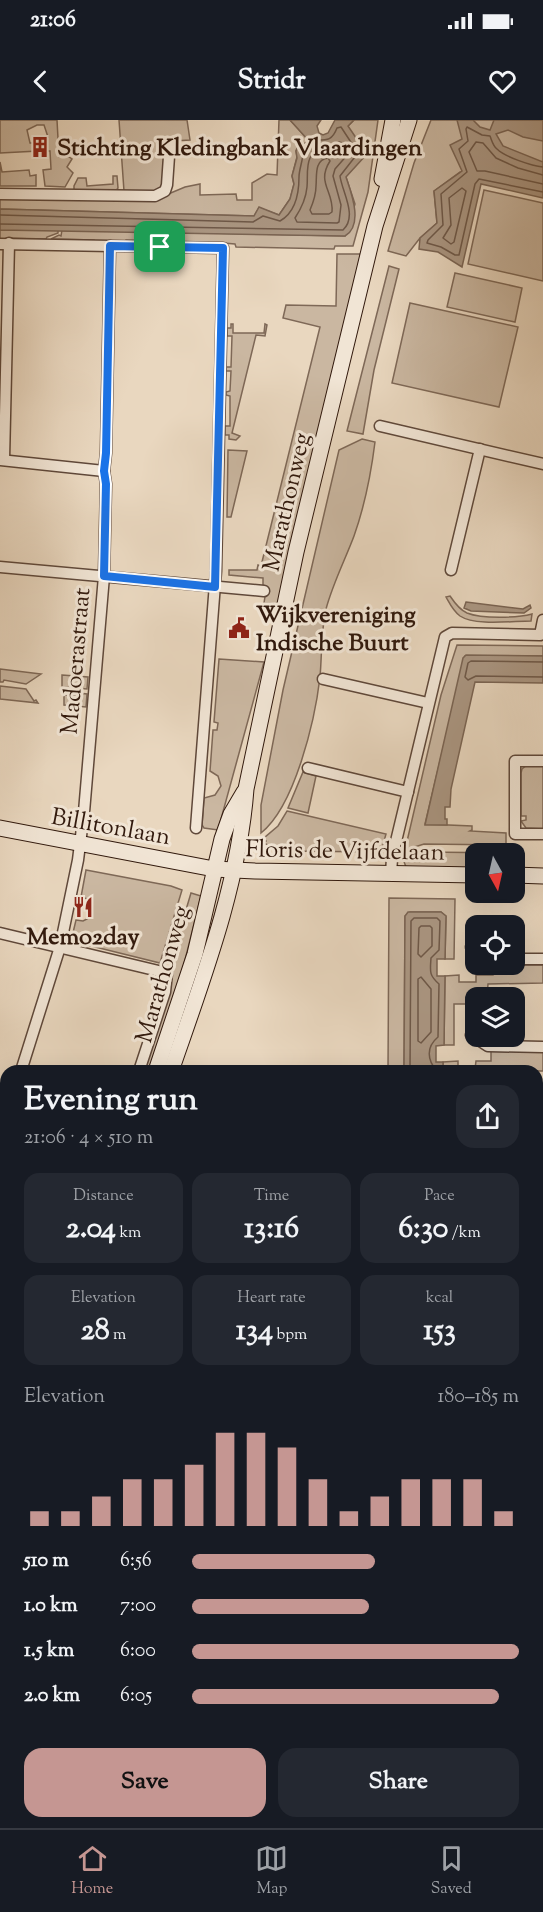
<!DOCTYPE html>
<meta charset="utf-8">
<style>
body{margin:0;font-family:"Sorts Mill Goudy",serif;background:#242831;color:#f1f3f6;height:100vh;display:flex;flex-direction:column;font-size:22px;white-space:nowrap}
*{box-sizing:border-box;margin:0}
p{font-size:20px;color:#9ea1a6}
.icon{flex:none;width:33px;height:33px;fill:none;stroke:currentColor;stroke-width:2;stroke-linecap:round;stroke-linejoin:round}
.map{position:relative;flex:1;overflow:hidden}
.side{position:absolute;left:0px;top:945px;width:543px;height:764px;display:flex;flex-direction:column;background:#171b24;border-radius:18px 18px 0 0;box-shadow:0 6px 24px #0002}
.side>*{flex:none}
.needle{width:39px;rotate:172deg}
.buttons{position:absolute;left:465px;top:723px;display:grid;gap:12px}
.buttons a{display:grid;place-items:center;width:60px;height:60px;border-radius:12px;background:#171b24;box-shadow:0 6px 24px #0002;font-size:30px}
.pin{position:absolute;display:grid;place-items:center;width:51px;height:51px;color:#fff;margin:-26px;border-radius:12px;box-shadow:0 3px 9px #0006}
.round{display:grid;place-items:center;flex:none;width:63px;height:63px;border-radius:18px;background:#242831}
.overview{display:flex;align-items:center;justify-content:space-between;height:102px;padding:0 24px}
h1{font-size:33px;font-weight:800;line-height:45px}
.figures{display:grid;grid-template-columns:repeat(3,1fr);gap:9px;height:102px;padding:6px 24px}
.figures div{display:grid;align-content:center;border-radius:15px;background:#242831;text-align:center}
.figures b{font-size:30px;font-weight:800}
.figures small{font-size:16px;font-weight:400}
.figures p{font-size:16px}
.chart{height:168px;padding:12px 24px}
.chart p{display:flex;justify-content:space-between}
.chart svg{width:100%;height:108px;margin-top:6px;stroke:#c59692;stroke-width:6}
.primary-button{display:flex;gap:12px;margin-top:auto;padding:12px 24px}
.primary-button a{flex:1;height:69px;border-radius:18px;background:#c59692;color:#111;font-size:24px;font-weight:800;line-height:69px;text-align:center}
.primary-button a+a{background:#242831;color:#f1f3f6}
ul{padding:0 24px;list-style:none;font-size:20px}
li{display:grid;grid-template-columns:96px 72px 1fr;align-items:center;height:45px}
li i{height:15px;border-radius:8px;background:#c59692}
.status{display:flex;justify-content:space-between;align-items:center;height:42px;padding:0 30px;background:#171b24;direction:ltr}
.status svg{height:16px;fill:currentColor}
header{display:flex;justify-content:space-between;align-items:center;height:78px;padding:0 24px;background:#171b24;font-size:27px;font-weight:800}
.tabs{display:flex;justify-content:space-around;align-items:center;height:84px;border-top:2px solid #363941;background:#171b24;font-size:16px;color:#9ea1a6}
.tabs a{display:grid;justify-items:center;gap:3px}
.tabs .active{color:#c59692}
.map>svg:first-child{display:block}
</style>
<div class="status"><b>21:06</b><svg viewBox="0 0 49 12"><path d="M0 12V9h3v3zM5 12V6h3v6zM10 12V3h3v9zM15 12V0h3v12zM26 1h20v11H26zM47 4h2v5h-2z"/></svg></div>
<header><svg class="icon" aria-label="back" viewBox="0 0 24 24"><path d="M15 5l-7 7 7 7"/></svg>Stridr<svg class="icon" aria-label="heart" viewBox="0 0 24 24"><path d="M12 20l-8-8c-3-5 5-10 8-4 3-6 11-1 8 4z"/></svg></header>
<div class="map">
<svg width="543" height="1708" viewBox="0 0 543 1708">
<rect width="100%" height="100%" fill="#e9d7bf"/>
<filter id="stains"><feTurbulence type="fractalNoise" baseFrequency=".00333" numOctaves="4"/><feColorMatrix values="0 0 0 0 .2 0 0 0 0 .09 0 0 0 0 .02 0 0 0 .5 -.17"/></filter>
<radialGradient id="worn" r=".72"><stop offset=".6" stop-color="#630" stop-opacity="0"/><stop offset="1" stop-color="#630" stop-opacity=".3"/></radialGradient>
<!-- green -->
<g fill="#cab7a1" stroke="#7e6857" stroke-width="1.5">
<polygon points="0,0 57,0 59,37 69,37 72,39 67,47 73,53 65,67 45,66 43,50 51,49 50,31 42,31 42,22 48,17 44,5 37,5 27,10 30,23 37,23 38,31 0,33"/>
<polygon points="119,0 187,0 190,20 173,21 164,65 158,72 124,71"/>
<polygon points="279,0 290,0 309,21 298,28 296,31 297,37 292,56 294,64 290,79 279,95 259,88 254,96 0,89 0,78 166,75 185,67 200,64 200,75 236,74 237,80 252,80 252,63 267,54 277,55"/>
<polygon points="354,0 378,0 368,72 353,126 335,126 334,129 236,127 235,124 223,123 126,120 122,124 94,123 94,120 51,119 59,115 61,116 62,110 345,116 355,84 346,57 348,6"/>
<polygon points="431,0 543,0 543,69 460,52 434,71 437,103 420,118 406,136 388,131 414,43"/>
<polygon points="0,42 2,52 29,50 30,56 36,55 36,66 0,66"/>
<polygon points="113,56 117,56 118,68 115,72 74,70 74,66 78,58 86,58 87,66 113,64"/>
<polygon points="484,70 543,83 543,161 468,144"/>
<polygon points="0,110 58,110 58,113 47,117 46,119 8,118 0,122"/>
<polygon points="337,134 363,134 278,484 264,483 266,470 263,469 263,458 229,455 229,450 257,450 258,445 261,446 320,207 283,198 286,185 336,186"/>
<polygon points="389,146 399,149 374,250 363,314 347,311"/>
<polygon points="455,153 522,168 515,202 447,187"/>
<polygon points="410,183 518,207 499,287 392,263"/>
<polygon points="231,204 233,204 233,213 264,213 265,204 267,205 265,216 256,215 232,313 240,316 236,320 229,319 229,315 225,315 225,306 230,306 230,276 226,275 226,272 230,271 231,251 226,251 226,247 231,247 232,216 227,216 227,208 231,208"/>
<path d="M362,319l13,3c-4,32 -10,63 -21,94 -9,24 -21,47 -28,73 -5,22 -4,45 -6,68 -5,43 -25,129 -59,156v-28l22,-115 56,-240z"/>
<polygon points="228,330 247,331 231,397 227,397"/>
<path d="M450,476c4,6 10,14 17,17 15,6 50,5 65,1l-1,7c-19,0 -56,5 -71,-5 -7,-5 -10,-12 -14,-19z"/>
<polygon points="457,525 543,526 543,536 465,536 425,704 472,706 472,710 470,711 506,713 506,725 424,724 405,730 441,575"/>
<polygon points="219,539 264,542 218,710 204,708 202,705 204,678 215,675 221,666 218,656 210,651 213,610 217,610 218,603 214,602"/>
<polygon points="0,549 41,554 26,564 4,560 3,562 0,562"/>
<polygon points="62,555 88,557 87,569 62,567"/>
<polygon points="0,566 26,569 34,581 36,580 38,583 0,579"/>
<polygon points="78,573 87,574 86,587 64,585 64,575 78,576"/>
<polygon points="527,645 543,645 543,709 526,708 521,701 526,700 526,696 521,696 521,653 522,649"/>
<polygon points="303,652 316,656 308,693 288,688"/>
<polygon points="287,691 386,714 381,732 283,731 263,723 266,721 264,718 278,706"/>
<polygon points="424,732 519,733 519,741 515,741 514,734 476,734 475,749 406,747 403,739"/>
<polygon points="86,750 171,766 182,770 160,843 71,821 76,800 83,801 87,799 91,780 81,777"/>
<polygon points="191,773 201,776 182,852 150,951 143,951 172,858 171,840"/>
<polygon points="389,778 455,779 454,839 445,839 446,796 441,792 410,792 405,796 404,951 388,951"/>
<polygon points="493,845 543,845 543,863 488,864 487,877 476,878 475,884 454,884 454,925 444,925 445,856 459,855 459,862 476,862 476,855 493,855"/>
<polygon points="491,931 543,932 543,951 443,951 443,942 458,941 458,949 475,949 476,941 491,941"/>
<polygon points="537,1481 543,1481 543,1548 537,1549"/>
<polygon points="6,1554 6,1607 0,1606 0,1555"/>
<polygon points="0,1636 6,1637 6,1702 77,1703 66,1708 9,1708 0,1695"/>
<polygon points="543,1654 543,1708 409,1708 411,1702 537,1702 537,1656"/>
<polygon points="233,1703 233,1702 274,1703 263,1708 219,1708"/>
<polygon points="319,1703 362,1703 350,1708 307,1708"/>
</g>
<!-- water -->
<g fill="#aa9682" stroke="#7a6453" stroke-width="1.5">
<path d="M290,0h31l-4,6 2,7 4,2 5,-2 7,-13h19l-6,6 19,28 -21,23c5,15 18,48 -1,59l-345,-6v-21l254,7 5,-9 20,8 11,-16 4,-15 -2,-8 5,-18 -1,-7 1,-3 12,-7z"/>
<polygon points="457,0 473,0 480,7 490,10 494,0 543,0 543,21 523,17 508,10 496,14 503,26 543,42 543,78 481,64 462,147 438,132 419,129 420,118 437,103 434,71 462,51 450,25 462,19"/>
<polygon points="466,482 523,489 530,485 531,488 524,493 471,491 464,488"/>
<polygon points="466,535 543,536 543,563 475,562 451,669 450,687 445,687 445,699 447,699 447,705 425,705 463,538"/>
<polygon points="408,792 441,792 446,796 445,839 437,839 437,856 445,856 444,925 436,926 436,942 443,942 443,951 404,951 405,796"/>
<polygon points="362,1702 411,1702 411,1703 409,1708 350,1708"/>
</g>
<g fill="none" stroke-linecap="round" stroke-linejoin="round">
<!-- shore -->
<g stroke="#6e5848" stroke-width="1.5">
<path d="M339,22l4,1 6,10 -14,16 -2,7 8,29 -2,17 -2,1 -40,-1 -2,-4c6,-9 11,-20 12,-31 1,-10 -1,-21 3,-29 5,-11 20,-9 29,-16z"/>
<path d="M328,38l2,3c-14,22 4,30 2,51l-3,2h-17l-2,-4c3,-7 6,-16 6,-24 1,-11 -2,-26 12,-28z"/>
<path d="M543,47c-11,-1 -38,-10 -46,-18 -4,-3 -5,-8 -7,-13l-8,-1 -15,-8 -1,2 2,12 -9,8 8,23 -26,22 2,31 -15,15 -1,3 14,4 14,8h4l16,-71 4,-5 64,13"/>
<polyline points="543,55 518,48 496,38 483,23 476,22 469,32 477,51 485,51 543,64"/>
<polygon points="462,68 466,71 454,122 451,124 443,118 451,105 449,78"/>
<path d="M0,95l253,7 10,-6 17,5c16,-9 19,-27 19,-44 0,-8 4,-16 4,-25l9,-6 3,-6c12,0 17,1 22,-12l4,-1 17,26 -18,23c2,16 18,40 3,54l-343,-6"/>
<polyline points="543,542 471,541 468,543 465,557 468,560 476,556 543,557"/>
<polygon points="421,806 430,806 432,808 432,826 421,837 418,834 419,808"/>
<polygon points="421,857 431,869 431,912 421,923 418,921 418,859"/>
<path d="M410,951l1,-150 3,-3h23l3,3 -1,29 -8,8c-1,14 -2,17 8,26l-1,53c-12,10 -11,23 -1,34"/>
</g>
<defs>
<g id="street">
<polyline points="0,74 155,76 165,71 167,65 170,22"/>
<polyline points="0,124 223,128 216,451 196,708"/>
<polyline points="380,306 543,344"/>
<polyline points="4,339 9,123"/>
<polyline points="0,340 104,351"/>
<polyline points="0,447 264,471"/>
<polyline points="451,450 480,329"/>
<polyline points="323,559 428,583"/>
<polyline points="543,641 515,641 515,714 543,714"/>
<polyline points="308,648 408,672"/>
<polyline points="391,754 392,738 445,517 452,513 540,515 543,500"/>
<polyline points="0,813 167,853 165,872 139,951"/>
<polyline points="471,827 476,830"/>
<polyline points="514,839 543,839"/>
<polyline points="471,915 488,926 543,927"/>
<polyline points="21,951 60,827 78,740 84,692 104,456 106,364 104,351 106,333 110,126"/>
<polyline points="537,1013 543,1013"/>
<polyline points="0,1018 6,999"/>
<polyline points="537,1099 543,1098"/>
<polyline points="0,1118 6,1119"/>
<polyline points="0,1151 6,1152"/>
<polyline points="0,1335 6,1323"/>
</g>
<g id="secondary">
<polyline points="382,59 393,0"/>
<polyline points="0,708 214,749 255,751 476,755"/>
<polyline points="514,755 543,756"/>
<polyline points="156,951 195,834 222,719 231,694 244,672"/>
<path d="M171,951c31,-90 68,-186 75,-282l50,-237 79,-326 34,-106"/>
<polyline points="0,1378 6,1367"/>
<polyline points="0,1412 6,1402"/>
</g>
<g id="highway">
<polyline points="537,1574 543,1573"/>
<polyline points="537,1610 543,1608"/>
<polyline points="0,1624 6,1625"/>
<polyline points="104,1708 115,1702"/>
<polyline points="170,1708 183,1702"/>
<polyline points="293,1708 305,1702"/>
</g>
</defs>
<!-- street casing -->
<use href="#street" stroke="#5f483a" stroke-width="13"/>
<!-- secondary casing -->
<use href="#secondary" stroke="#31190d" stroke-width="17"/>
<!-- highway casing -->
<use href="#highway" stroke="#31190d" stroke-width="20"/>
<!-- street -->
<use href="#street" stroke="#f1e5d5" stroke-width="10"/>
<!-- secondary -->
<use href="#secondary" stroke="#f1e5d5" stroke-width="15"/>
<!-- highway -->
<use href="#highway" stroke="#e9d7bf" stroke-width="18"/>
</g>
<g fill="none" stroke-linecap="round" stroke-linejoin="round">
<defs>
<polygon id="route" points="110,126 223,128 215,467 104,456 106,364 104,351 106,333"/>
</defs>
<!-- route casing -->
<use href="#route" stroke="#fff" stroke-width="12"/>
<!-- route -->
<use href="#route" stroke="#1a73e8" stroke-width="8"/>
</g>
<!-- icons -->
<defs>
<symbol id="building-bare" viewBox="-9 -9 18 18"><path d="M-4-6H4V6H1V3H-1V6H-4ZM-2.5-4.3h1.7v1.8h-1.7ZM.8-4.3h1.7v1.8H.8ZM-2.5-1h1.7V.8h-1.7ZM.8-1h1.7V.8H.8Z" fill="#8f2418" stroke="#f1e5d5" stroke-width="2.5" paint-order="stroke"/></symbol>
<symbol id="civic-bare" viewBox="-9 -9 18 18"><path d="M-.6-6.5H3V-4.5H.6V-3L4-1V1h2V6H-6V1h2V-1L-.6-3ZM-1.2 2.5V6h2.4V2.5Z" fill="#8f2418" stroke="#f1e5d5" stroke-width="2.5" paint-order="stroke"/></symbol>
<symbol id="restaurant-bare" viewBox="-9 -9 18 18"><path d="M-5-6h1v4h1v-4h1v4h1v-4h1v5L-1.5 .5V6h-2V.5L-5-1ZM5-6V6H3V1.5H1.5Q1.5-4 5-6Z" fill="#8f2418" stroke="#f1e5d5" stroke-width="2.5" paint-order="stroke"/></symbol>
</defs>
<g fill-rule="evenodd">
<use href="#building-bare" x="25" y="12" width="30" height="30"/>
<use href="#civic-bare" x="224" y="493" width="30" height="30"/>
<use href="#restaurant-bare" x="68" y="772" width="30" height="30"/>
</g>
<g text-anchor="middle" stroke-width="6" stroke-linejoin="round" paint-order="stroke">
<!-- poi labels -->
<g font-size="24" font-weight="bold" fill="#31190d" stroke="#f1e5d5" text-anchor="start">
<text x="57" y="35">Stichting Kledingbank Vlaardingen</text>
<text x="256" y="502">Wijkvereniging<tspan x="256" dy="28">Indische Buurt</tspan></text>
<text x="83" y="824" text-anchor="middle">Memo2day</text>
</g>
<!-- street labels -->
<g font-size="24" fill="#31190d" stroke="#f1e5d5">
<text transform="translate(286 382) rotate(-77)" y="8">Marathonweg</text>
<text transform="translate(75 541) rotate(-85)" y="8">Madoerastraat</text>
<text transform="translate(111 706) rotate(10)" y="8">Billitonlaan</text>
<text transform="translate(345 730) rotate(1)" y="8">Floris de Vijfdelaan</text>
<text transform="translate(162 854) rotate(-74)" y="8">Marathonweg</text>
</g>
</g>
<rect width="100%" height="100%" filter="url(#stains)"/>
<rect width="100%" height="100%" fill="url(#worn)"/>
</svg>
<div class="buttons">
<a><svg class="needle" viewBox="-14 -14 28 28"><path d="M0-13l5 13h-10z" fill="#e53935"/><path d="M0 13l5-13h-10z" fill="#9ea1a6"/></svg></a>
<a><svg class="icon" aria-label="locate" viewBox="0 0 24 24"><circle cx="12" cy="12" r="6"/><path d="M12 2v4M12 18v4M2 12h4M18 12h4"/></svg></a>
<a><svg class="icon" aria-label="layers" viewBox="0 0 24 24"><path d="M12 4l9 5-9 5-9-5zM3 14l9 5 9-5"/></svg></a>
</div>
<div class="pin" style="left:160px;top:127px;background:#1e9e55"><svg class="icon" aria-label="arrive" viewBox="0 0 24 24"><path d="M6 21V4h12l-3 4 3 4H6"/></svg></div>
<section class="side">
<div class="overview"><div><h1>Evening run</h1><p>21:06 · 4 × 510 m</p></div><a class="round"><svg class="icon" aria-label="share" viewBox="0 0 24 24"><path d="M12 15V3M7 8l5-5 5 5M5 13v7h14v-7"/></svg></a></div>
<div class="figures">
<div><p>Distance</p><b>2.04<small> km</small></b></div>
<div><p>Time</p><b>13:16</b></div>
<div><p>Pace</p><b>6:30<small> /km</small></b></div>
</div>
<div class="figures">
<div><p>Elevation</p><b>28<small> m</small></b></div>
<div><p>Heart rate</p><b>134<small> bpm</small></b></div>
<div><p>kcal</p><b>153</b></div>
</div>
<div class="chart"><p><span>Elevation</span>180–185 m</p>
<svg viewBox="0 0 160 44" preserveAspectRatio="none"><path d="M5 44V38M15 44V38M25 44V32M35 44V25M45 44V25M55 44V19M65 44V6M75 44V6M85 44V12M95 44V25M105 44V38M115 44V32M125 44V25M135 44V25M145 44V25M155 44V38"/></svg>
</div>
<ul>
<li><b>510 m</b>6:56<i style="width:56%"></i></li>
<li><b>1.0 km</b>7:00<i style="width:54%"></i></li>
<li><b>1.5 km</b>6:00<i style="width:100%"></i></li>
<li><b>2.0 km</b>6:05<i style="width:94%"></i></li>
</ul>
<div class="primary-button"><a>Save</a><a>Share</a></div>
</section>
</div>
<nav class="tabs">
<a class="active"><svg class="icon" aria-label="home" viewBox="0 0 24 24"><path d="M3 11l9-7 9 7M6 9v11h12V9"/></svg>Home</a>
<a><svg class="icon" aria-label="map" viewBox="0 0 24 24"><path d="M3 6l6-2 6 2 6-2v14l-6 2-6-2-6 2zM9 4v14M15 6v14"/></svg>Map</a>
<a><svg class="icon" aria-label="saved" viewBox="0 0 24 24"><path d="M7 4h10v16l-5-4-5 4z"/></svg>Saved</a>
</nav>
